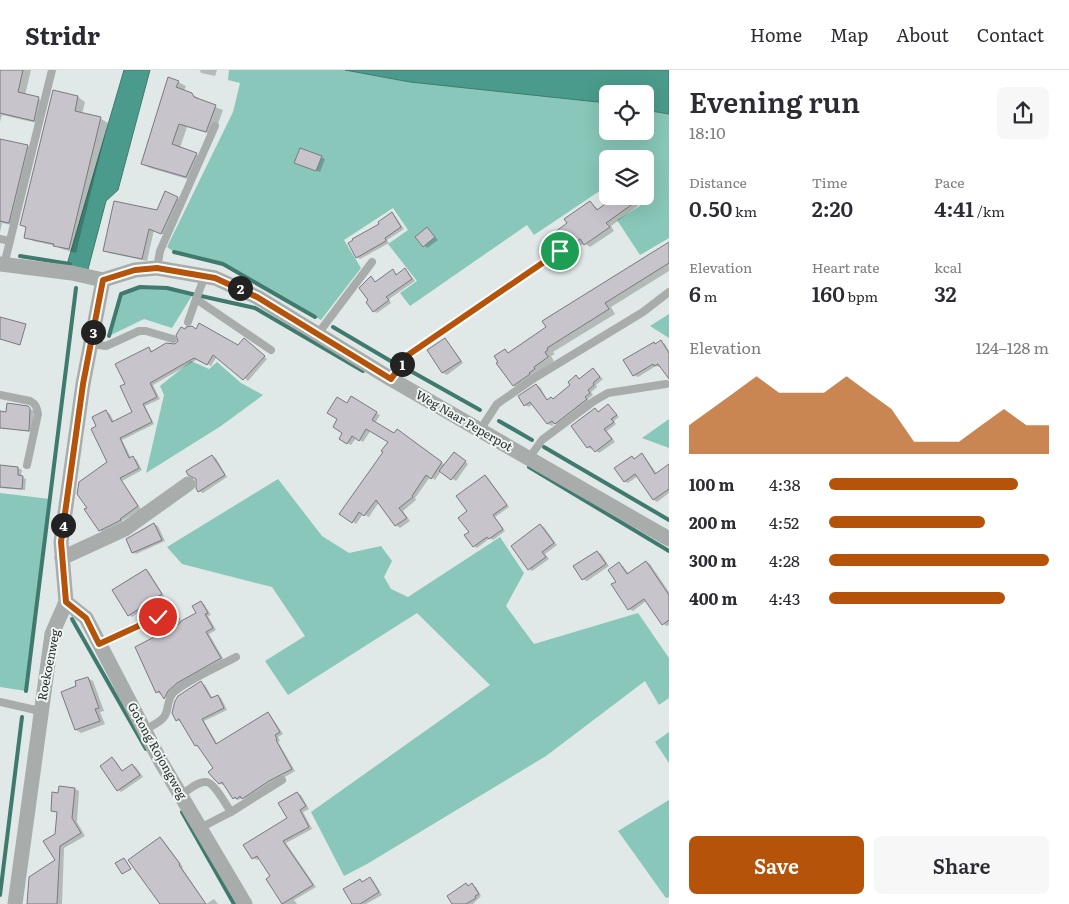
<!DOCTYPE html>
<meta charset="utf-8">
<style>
body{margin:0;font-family:Literata,serif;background:#f7f7f7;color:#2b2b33;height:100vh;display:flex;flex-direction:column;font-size:19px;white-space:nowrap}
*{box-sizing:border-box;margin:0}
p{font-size:16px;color:#7c7c81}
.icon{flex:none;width:28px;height:28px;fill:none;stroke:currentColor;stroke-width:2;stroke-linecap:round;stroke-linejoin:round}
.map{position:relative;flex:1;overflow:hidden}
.details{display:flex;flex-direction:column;background:#fff;width:400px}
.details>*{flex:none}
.tools{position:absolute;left:599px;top:15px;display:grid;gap:10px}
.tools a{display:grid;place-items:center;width:55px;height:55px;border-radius:8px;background:#fff;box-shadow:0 5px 20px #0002;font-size:25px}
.pin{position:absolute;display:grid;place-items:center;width:42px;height:42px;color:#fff;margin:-21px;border:2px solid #fff;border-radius:50%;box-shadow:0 1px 5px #0007}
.km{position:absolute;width:25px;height:25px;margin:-12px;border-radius:50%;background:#222;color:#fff;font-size:14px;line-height:25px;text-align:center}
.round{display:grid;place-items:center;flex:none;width:52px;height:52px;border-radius:8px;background:#f7f7f7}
.head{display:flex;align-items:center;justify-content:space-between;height:85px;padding:0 20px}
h1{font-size:28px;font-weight:600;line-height:38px}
.metrics{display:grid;grid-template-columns:repeat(3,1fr);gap:8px;height:85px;padding:5px 20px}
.metrics div{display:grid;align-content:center}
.metrics b{font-size:21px;font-weight:600}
.metrics small{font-size:14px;font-weight:400}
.metrics p{font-size:14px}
.chart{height:140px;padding:10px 20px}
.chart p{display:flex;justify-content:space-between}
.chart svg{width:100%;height:90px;margin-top:5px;fill:#b45309;opacity:.7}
.cta{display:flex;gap:10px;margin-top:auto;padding:10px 20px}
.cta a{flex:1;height:58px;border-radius:8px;background:#b45309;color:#fff;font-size:20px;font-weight:600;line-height:58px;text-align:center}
.cta a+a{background:#f7f7f7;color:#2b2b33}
ul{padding:0 20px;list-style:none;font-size:16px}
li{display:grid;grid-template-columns:80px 60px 1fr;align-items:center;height:38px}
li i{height:12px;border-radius:6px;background:#b45309}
header{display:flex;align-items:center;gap:30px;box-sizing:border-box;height:70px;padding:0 25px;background:#fff;border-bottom:1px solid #e1e1e2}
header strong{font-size:24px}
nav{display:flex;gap:28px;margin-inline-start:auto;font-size:18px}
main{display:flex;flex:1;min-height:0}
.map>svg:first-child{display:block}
</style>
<header>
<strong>Stridr</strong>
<nav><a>Home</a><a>Map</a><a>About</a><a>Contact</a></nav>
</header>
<main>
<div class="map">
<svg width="669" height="834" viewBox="0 0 669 834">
<rect width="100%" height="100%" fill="#e0e9e7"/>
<!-- green -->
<g fill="#88c7b9">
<polygon points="229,0 345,0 410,12 600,32 607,33 608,61 645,61 645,40 669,44 669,168 640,185 617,150 640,136 633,126 645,126 645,89 608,89 607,116 534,165 527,155 410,236 400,223 417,211 388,174 408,160 393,138 344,170 361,198 321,250 223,194 174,182 167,177 233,42 240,13 228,10"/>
<polygon points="140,217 167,218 193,224 172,258 144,249 109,266 121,224"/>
<polygon points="669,244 669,268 650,256"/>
<polygon points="191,291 209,299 217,292 241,313 263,325 221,356 146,403 164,325 160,316"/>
<polygon points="669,349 669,378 642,368"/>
<polygon points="278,409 322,466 349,483 381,476 392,491 384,507 391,519 408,527 500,467 524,503 506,536 534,574 638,543 669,588 669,628 659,635 645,611 546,686 367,794 344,806 311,742 490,615 417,543 288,625 265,591 305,566 272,517 182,494 167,477"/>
<polygon points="0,423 50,429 26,621 0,617"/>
<polygon points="669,662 669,693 655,672"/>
<polygon points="669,730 669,827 666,828 618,761"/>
</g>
<!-- water -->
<g fill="#4a9b8b" stroke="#407a6e">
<polygon points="124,0 150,0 118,120 106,131 87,203 66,198"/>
<polygon points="345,0 669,0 669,44 645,40 645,24 608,24 607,33 410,12"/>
</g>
<!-- shadow -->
<g fill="#0003">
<polygon points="0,0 31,0 25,25 39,29 46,33 41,54 2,45 0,52"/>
<polygon points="200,0 217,0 215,6 201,3"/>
<polygon points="178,12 186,16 184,21 199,28 200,31 223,40 214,65 187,57 180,78 204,88 194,111 150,98 143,94"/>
<polygon points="54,22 78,27 85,32 82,44 101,49 108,53 76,183 62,179 56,176 33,171 25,167 27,158 21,154"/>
<polygon points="0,70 27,76 35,80 16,156 2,153 0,162"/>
<polygon points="321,87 325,89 320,102 299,94"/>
<polygon points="618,126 631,126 638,136 611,156 614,161 590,177 584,173 572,181 567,178 569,153 590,132 599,140"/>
<polygon points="177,128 182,131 167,166 154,160 147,191 109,183 104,180"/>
<polygon points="392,144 395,146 404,159 387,170 389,173 360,189 357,187 354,171 381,154"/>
<polygon points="428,159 438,170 427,178 417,167"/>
<polygon points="669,174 669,201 611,237 615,244 553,282 555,284 551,286 554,291 540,301 520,320 513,315 505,281 510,283"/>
<polygon points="405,200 408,202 415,211 389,229 391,233 377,243 373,241 370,231 371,208 377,213 393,201 398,205"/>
<polygon points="445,270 448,272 463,293 447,305 443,303 428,281"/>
<polygon points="248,272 267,289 248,311 217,286 211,296 198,289 153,315 160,329 145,336 154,354 122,370 131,388 136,389 142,400 122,411 141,439 122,451 123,452 103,462 99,460 88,438 108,392 98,357 106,342 110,344 114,352 134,343 127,314 149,279 153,282 239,277"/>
<polygon points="661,272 665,274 669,281 669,308 661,296 659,297 656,296 638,307 634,305 654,273 656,275"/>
<polygon points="593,299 603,309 596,315 597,317 591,322 593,325 588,329 590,332 559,355 555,353 552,356 548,354 533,334 529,337 525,335 536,315 540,317 548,331 554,330 572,315 576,307 581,309"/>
<polygon points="356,330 380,345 375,353 394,365 401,363 445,395 458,385 468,394 456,411 441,401 435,410 430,407 415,428 416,430 403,441 410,451 400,458 396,455 379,432 369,447 363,444 356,454 352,451 389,372 371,360 363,372 356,368 351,375 340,368 344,363 347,335"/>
<polygon points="608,335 619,347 614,351 616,354 607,361 615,372 599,383 593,378 591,379 588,377 595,339 599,342"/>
<polygon points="28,338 34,341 32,362 0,358 0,343 7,343"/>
<polygon points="642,385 645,387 657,404 669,396 669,423 657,432 654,430 638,406 628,413 624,411 632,387 635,389"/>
<polygon points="212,386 216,388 227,407 203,423 199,421"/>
<polygon points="0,397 18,398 22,400 21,407 26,409 25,420 0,418"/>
<polygon points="485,406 488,408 509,437 495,447 505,461 493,470 490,468 477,478 474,476 470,462 469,442"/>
<polygon points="154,454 158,456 165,471 136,484 133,482"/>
<polygon points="540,455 544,457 557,475 545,484 549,489 532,501 529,499"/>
<polygon points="597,482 601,484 609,496 587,511 583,509"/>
<polygon points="646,492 650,494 669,522 669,555 667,556 663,554 646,531 633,541 629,539 617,512 619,494 623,496 629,504"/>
<polygon points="146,500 149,502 164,526 132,547 129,545"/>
<polygon points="201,532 204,534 211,545 208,546 216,560 209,564 224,590 168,630 162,623 160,624 157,622 180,555 198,543"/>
<polygon points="87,608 93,611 104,641 100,642 105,654 81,663 76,660 78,617"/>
<polygon points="201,613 205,615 213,629 218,626 221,628 227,640 204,651 218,675 268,644 271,646 283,664 278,667 280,671 278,672 295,701 246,730 244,728 237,730 234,728 225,714 223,715 219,713 215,699 199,677 196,675 181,652 177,650"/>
<polygon points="112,689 116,691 123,702 132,695 136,697 143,707 121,722 118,720"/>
<polygon points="60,717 75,719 79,721 77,752 85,766 64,778 62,834 28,834 57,790 58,743 52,740 59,724"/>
<polygon points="297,723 301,725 309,739 303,742 312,759 286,773 316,817 294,830 297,834 283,834 268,809 272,807 260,788 257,790 253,788 288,748"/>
<polygon points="160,768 163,770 183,797 182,798 203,829 196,834 162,834"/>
<polygon points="370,808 373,810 382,825 366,834 354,834 360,810 363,812"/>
<polygon points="466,815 476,817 481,826 473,834 453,834"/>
<polygon points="214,829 218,834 206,834"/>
</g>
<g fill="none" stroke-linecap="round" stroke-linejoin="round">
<!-- stream -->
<g stroke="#407a6e" stroke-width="4">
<polyline points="174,182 223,194 315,247"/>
<polyline points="20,186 70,194"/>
<polyline points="201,226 255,238 363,301"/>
<polyline points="333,257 394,293"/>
<polyline points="109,266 121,224 140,217 167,218 196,225"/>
<polyline points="407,299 480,340"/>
<polyline points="499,351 532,370"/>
<polyline points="544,377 669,450"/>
<polyline points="529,397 669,481"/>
<polyline points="72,549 146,679"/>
<polyline points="26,621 76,218"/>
<polyline points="182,742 234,834"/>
<polyline points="0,825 22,647"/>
</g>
</g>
<!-- building -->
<g fill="#c7c4cb" stroke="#7b797f">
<polygon points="0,0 23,0 18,22 39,27 34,51 0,43"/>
<polygon points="168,7 179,11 176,17 192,23 194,27 216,35 206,62 179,54 172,74 197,83 186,107 141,94"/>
<polygon points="53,20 78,26 75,41 101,47 69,179 53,176 54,174 24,168 26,157 20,155"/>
<polygon points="0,69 28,75 9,153 0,151"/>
<polygon points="300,78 322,86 316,101 294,93"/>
<polygon points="165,121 178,127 161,164 149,159 142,189 103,181 114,131 157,140"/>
<polygon points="616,126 629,126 634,133 606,153 610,157 584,175 580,169 566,179 555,162 567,153 564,149 590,131 597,140"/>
<polygon points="392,142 401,157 385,168 386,171 356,188 348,173 353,170 352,169 379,154 378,152"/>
<polygon points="427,157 435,167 423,177 415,167"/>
<polygon points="669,172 669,193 605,233 609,239 547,278 548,280 545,282 548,287 534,297 535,299 529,303 530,304 513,316 496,293 498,292 494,286 505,279 508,283 546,257 542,251"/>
<polygon points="405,198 412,209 386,227 389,230 373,242 366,232 368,230 359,218 371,206 375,212 393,199 396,205"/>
<polygon points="0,247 26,254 20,275 0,269"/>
<polygon points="199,253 238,275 244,268 265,286 243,310 213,285 207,295 194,288 150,313 157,327 143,334 152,352 120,368 129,388 133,386 139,398 120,408 138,436 120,449 121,450 99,461 84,439 87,438 77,424 79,412 107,392 91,359 96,356 92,347 106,340 112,352 132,342 120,316 125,314 115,294 149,277 151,282 166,273 175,274 178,271 176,265 181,257 185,259 186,257 192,256 196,259"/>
<polygon points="445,268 461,291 442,303 427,280"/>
<polygon points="661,270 669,283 669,309 658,294 654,296 653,294 633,306 623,290 654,272 655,274"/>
<polygon points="593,298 600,307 593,313 594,315 588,320 590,323 585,327 587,329 555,354 552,351 547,354 530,332 524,336 518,326 536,314 547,330 551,327 553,329 570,315 568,312 576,305 579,309"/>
<polygon points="351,326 377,342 372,350 394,363 397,359 442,392 431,409 426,405 412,426 413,427 399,438 407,448 395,456 376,430 364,446 359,442 352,453 339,444 383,382 381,381 388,372 366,359 359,371 352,366 347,374 339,369 342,363 333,357 337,349 327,343 337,327 347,333"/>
<polygon points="7,333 28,336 30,338 29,361 0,358 0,341 6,342"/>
<polygon points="608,334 617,345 611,349 614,352 604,359 612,369 595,382 590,376 587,378 571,356 595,338 598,342"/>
<polygon points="454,382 466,391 451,410 439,401"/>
<polygon points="642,383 655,404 669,394 669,419 653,430 635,404 624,412 614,398 632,386 634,389"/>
<polygon points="212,385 225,405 198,422 196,418 196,409 188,405 186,401"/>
<polygon points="0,395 18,397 18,405 23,406 22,419 0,417"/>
<polygon points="485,405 507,435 493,445 503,459 489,469 487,467 473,477 464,465 469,462 458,448 467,441 456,426"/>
<polygon points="154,453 162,470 132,483 126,469"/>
<polygon points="540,454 554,473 542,482 546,487 528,500 511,476"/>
<polygon points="597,481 606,494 582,510 573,496"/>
<polygon points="646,491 669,525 669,550 662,555 644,529 628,540 611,514 616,512 608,500 619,492 627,504"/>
<polygon points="146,499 162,524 128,546 112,520"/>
<polygon points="201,531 208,543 205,544 213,558 206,562 221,588 177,613 168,621 164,629 159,621 156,623 135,577 179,554 181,551 196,543 192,536"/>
<polygon points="88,607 99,638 95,639 100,651 75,660 61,622 76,616 75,611"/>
<polygon points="201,611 211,628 218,625 224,638 202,649 216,674 268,642 280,662 275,665 277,669 276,670 292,699 269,711 242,729 240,726 237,729 235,727 233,729 222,712 219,714 214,709 208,702 213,698 197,675 195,676 179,649 176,651 172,643 175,631 178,626"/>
<polygon points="112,687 122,701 132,694 140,705 117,721 100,696"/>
<polygon points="59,716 75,718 72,748 81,763 60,776 57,834 27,834 29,807 55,790 43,771 55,764 57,742 51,741 52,722 58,723"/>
<polygon points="297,722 306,736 300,740 309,757 283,771 313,815 282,834 266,809 270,806 257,786 252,789 243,775 287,748 278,733"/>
<polygon points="160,767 180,794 179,795 206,834 160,834 128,790"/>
<polygon points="124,788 131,799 122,804 115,793"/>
<polygon points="370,807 379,822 360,834 352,834 343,819 360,809 362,812"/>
<polygon points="466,813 468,816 472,813 479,824 475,826 476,828 466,834 452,834 447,826"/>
</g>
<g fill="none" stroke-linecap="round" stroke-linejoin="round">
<!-- path -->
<polyline stroke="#959c9a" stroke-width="2.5" stroke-dasharray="4 2.5" stroke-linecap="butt" points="399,298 408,285 560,181"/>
<!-- service -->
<g stroke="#a8acab" stroke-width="8">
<polyline points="0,169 10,171"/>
<polyline points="4,195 52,0"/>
<polyline points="157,198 160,181 215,56"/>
<polyline points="205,206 196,229 271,280"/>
<polyline points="188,252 196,229"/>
<polyline points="317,265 372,192"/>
<polyline points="90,274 106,276 139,261 146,261 173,269"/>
<path d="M0,325l30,6c6,3 7,7 8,13l-11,51"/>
<polyline points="480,360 497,334 536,307 643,242 669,222"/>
<polyline points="529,388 542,370 594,331 608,323 666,314"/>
<path d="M99,573l58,-26c8,-1 12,-1 19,3"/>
<polyline points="0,632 40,641"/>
<path d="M144,660c9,-5 21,-9 23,-20 2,-7 1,-12 7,-18 15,-13 44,-25 62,-35"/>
<path d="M181,725c6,-4 17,-14 25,-13 8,0 20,23 25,30"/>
<polyline points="200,758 231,742 282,710"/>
</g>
<!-- minor -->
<g stroke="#a8acab" stroke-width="15">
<polyline points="62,488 125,459 188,414"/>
<polyline points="66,532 86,548 161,692 245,834"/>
<polyline points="15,834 52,564 66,532 61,472 83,314 103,210"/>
</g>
<!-- tertiary -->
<polyline stroke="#a8acab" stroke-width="15" points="0,194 72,203 103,210 135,200 157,198 215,208 257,227 391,309 669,469"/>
</g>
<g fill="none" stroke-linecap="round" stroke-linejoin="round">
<defs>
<polyline id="route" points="158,547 99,574 86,548 66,532 61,472 83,314 103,210 135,200 157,198 215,208 257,227 391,309 408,285 560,181"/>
</defs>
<!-- route casing -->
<use href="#route" stroke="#fff" stroke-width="10"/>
<!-- route -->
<use href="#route" stroke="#b45309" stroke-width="6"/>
</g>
<g text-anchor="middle" stroke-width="4" stroke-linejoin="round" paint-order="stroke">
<!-- street labels -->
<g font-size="12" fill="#2a2d2c" stroke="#eef6f4">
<text transform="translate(464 351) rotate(30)" y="4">Weg Naar Peperpot</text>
<text transform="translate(49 595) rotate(-79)" y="4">Roekoenweg</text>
<text transform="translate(157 681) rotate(61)" y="4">Gotong Rojongweg</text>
</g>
</g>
</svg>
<div class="tools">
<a><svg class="icon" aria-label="locate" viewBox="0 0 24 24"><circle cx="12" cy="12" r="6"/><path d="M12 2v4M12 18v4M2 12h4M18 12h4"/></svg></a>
<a><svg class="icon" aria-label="layers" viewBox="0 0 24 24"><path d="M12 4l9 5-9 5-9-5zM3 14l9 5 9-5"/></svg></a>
</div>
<div class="pin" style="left:560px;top:181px;background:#1e9e55"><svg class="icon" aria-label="arrive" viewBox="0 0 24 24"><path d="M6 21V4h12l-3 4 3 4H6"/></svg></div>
<div class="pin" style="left:158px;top:547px;background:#d93025"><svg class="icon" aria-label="check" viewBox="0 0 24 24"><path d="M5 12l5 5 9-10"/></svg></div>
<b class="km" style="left:402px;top:294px">1</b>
<b class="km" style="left:240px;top:218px">2</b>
<b class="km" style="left:93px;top:262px">3</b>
<b class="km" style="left:63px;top:455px">4</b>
</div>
<section class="details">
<div class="head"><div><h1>Evening run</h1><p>18:10</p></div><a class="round"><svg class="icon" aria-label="share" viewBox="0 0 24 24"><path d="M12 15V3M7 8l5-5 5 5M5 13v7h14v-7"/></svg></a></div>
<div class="metrics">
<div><p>Distance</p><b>0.50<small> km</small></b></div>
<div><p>Time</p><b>2:20</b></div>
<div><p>Pace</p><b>4:41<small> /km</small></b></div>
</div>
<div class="metrics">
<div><p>Elevation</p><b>6<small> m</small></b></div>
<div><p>Heart rate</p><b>160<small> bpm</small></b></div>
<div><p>kcal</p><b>32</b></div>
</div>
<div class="chart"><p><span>Elevation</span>124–128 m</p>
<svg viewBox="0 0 160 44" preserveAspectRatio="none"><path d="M0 44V30L10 22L20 14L30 6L40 14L50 14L60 14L70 6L80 14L90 22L100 38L110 38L120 38L130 30L140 22L150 30L160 30V44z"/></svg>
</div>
<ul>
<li><b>100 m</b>4:38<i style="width:86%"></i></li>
<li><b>200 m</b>4:52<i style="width:71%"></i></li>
<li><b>300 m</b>4:28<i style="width:100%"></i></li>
<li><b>400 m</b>4:43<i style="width:80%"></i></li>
</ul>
<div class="cta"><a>Save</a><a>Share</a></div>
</section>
</main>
